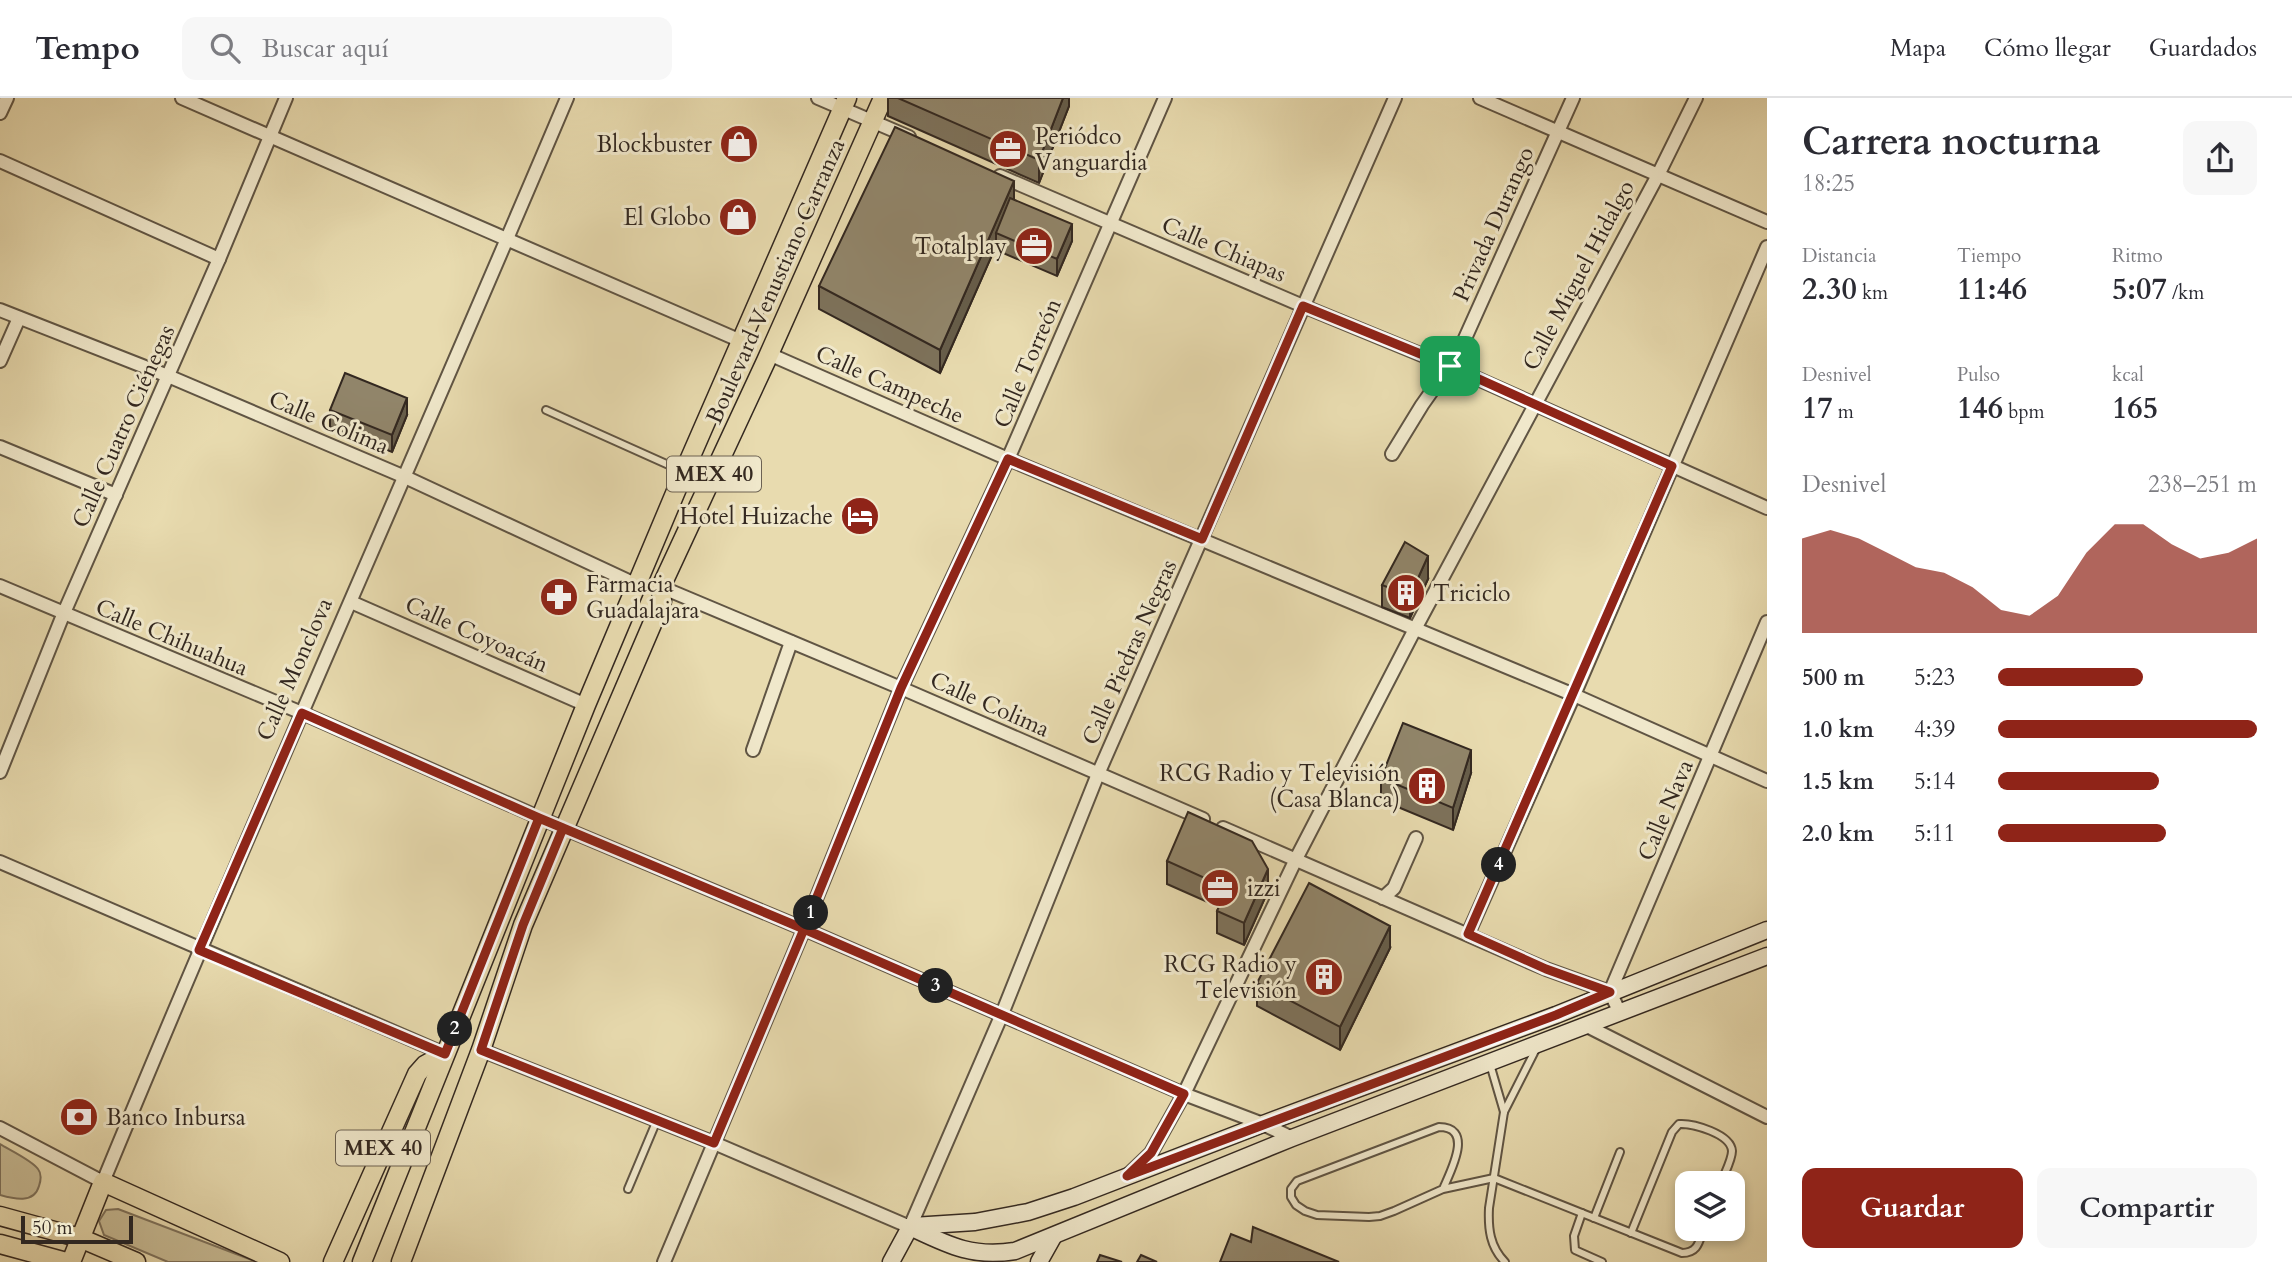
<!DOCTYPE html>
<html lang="es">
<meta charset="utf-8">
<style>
body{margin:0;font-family:Cardo,serif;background:#f7f7f7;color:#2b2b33;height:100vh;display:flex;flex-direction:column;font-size:26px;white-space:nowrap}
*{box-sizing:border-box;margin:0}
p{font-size:23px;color:#7c7c81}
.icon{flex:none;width:38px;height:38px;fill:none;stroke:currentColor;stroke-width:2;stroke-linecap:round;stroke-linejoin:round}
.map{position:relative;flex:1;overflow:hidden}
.sheet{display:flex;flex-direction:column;background:#fff;width:525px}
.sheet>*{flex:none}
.controls{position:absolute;left:1675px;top:1073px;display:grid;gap:14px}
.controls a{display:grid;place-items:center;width:70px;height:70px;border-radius:14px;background:#fff;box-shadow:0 4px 10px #0003;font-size:35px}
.scale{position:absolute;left:21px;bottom:18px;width:112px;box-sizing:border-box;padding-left:7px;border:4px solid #332820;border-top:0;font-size:19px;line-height:24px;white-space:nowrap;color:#332820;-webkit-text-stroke:5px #f0e8cb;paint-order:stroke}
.pin{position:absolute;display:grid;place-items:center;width:60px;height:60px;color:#fff;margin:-30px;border-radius:14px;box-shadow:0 4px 10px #0006}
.km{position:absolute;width:35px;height:35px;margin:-18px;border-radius:50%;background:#222;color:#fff;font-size:19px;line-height:35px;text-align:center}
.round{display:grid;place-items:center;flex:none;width:74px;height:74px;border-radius:14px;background:#f7f7f7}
.overview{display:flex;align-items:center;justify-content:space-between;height:119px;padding:0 35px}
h1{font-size:38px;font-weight:600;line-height:52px}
.metrics{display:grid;grid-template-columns:repeat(3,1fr);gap:10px;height:119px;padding:7px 35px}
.metrics div{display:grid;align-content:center}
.metrics b{font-size:30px;font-weight:600}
.metrics small{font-size:19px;font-weight:400}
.metrics p{font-size:19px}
.chart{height:196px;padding:14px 35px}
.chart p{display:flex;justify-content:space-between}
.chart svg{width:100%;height:126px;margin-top:7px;fill:#8f2418;opacity:.7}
.cta{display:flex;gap:14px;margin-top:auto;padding:14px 35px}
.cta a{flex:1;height:80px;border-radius:14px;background:#8f2418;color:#fff;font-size:28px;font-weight:600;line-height:80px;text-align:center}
.cta a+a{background:#f7f7f7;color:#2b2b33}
ul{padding:0 35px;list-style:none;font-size:23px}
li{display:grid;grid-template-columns:112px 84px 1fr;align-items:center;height:52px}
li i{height:18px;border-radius:9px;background:#8f2418}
header{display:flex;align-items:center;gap:42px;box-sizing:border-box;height:98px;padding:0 35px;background:#fff;border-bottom:2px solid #e1e1e2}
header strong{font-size:33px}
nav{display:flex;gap:38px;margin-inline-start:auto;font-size:24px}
.search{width:490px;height:63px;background:#f7f7f7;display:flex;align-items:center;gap:18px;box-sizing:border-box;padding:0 24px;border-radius:14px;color:#7c7c81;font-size:26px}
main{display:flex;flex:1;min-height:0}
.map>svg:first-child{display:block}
</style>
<header>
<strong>Tempo</strong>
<div class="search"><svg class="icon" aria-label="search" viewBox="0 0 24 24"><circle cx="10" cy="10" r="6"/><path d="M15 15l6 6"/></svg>Buscar aquí</div>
<nav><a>Mapa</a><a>Cómo llegar</a><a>Guardados</a></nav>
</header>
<main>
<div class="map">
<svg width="1767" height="1164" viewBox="0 0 1767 1164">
<rect width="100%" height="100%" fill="#e8dbaf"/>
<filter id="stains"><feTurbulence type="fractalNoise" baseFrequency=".00286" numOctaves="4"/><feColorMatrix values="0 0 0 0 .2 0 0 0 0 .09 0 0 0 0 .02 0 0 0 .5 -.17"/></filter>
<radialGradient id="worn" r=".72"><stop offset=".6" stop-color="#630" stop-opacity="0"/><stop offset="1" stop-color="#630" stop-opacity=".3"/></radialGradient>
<!-- green -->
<g fill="#c9bd97" stroke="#7e725c" stroke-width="2">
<path d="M0,1046c10,6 33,17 38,25 4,5 3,11 1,17 -5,18 -25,13 -39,9z"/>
<polygon points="118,1111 257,1164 168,1164 104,1137 99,1123 106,1112"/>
</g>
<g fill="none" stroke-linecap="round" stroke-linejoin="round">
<defs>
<g id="service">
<polyline points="546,312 682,373"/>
<polyline points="1490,966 1504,1014"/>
<polyline points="628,1091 657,1022"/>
<path d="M1443,1091c7,-17 32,-62 -4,-62l-142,54 -6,8v8l5,8 9,6 12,4 52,2 11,-1 14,-5 49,-22 51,-11 188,75c16,0 17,-11 22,-25"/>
<polyline points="1582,1115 1574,1138 1575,1152 1602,1164"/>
<polyline points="1594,1120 1620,1054"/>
<path d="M1631,1135l41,-101 7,-8c14,-1 52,10 53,27 0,9 -8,23 -11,32"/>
<path d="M1505,1164c-15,-15 -17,-33 -16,-54l15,-96 33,-65"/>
</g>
<g id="minor">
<polyline points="182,0 741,243"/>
<polyline points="818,0 909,39"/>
<polyline points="1480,0 1767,124"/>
<polyline points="0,15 7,0"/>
<polyline points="0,63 219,161"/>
<polyline points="1000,78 1303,208 1449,268 1767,410"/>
<polyline points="0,212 168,278 405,379 637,487"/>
<polyline points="769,256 1008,361 1574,597 1767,683"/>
<polyline points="0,263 19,220"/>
<polyline points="0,349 116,397"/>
<polyline points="1392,356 1422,307 1458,256 1573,0"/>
<polyline points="0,488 302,615 563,730 804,831 1184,996 1263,1026 1292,1040"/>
<polyline points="661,489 901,590 1203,721"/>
<polyline points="351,504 586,607"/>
<polyline points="753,652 791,544"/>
<polyline points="0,674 63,517 219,161 286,0"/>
<polyline points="1223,730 1546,871 1610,894"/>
<polyline points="0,764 445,956"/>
<polyline points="1383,800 1394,790 1416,740"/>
<polyline points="1468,836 1574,597 1767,149"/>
<polyline points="1620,915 1610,894 1767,524"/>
<polyline points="1587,928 1767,1019"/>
<polyline points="481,952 714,1045 910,1129 1002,916 1098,676 1395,0"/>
<path d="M0,1030l103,54c150,-364 311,-722 464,-1084"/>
<polyline points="1129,1076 1151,1055 1184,996 1296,761 1415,531 1658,77 1696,0"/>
<polyline points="664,1164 804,831 901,590 1008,361 1165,0"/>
</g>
<g id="secondary">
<polyline points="913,1128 975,1124 1028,1114 1074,1099 1263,1026 1556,917 1767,832"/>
<path d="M910,1129c38,18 62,31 105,24l277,-113 475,-182"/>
<polyline points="891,1164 910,1129"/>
<polyline points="1039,1164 1053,1139"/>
</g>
<g id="primary">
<polyline points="0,1118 80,1140 136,1164"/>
<polyline points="0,1146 66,1164"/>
<polyline points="71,1164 103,1084 280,1164"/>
<polyline points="333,1164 417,976 425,967 445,956"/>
<polyline points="362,1164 586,607 684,374 847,0"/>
<polyline points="401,1164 481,952 523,827 662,503 661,489 766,263 883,0"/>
</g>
</defs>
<!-- service casing -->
<use href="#service" stroke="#605544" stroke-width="10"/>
<!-- minor casing -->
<use href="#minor" stroke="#605544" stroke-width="16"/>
<!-- secondary casing -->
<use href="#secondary" stroke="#332820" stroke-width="19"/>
<!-- primary casing -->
<use href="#primary" stroke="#332820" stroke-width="21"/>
<!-- service -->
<use href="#service" stroke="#f0e8cb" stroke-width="6"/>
<!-- minor -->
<use href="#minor" stroke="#f0e8cb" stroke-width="12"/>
<!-- secondary -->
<use href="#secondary" stroke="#f0e8cb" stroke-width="16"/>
<!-- primary -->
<use href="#primary" stroke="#e8dbaf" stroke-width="18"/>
</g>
<!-- wall -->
<g fill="#7d725b" stroke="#332820" stroke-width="2">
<polygon points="888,0 1069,0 1069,8 1039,85 888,18"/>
<polygon points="1014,102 1072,143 1057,178 996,152 996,148 940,275 819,211 819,188"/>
<polygon points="330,312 407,317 392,354 330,329"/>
<polygon points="1428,481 1410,520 1382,509 1382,487"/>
<polygon points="1471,675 1453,732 1381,702 1381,680"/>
<polygon points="1167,763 1268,793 1244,847 1217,835 1217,813 1219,809 1167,786"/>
<polygon points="1390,850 1340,952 1257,908 1257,885"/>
</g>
<!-- shaded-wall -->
<g fill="#665d4a" stroke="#332820" stroke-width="2">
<polygon points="1063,0 1069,0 1069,8 1039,85 1039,62"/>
<polygon points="1014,83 1014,105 996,135 996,148 940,275 940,252"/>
<polygon points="1072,126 1072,143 1057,178 1057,161"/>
<polygon points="407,300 407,317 392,354 392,337"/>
<polygon points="1428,458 1428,481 1410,520 1410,498"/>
<polygon points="1471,652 1471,675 1453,732 1453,710"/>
<polygon points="1268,771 1268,793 1244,847 1244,825"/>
<polygon points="1390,828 1390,850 1340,952 1340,929"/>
</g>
<!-- building -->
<g fill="#91856a" stroke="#332820" stroke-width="2">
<polygon points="898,0 1063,0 1039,62"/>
<polygon points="895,29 1014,83 940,252 819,188"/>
<polygon points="1010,100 1072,126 1057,161 996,135"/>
<polygon points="345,275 407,300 392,337 330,312"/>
<polygon points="1405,444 1428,458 1410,498 1382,487"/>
<polygon points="1403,625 1471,652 1453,710 1381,680"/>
<polygon points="1188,714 1252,743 1268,771 1244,825 1217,813 1227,790 1167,763"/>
<polygon points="1309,785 1390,828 1340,929 1257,885"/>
<polygon points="1253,1129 1339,1164 1220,1164 1231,1136 1251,1144"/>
<polygon points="1100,1157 1122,1164 1097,1164"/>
<polygon points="1141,1157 1157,1164 1137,1164"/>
</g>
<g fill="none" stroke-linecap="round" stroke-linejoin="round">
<defs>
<polyline id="route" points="1450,268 1303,208 1202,441 1008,361 901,590 804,831 539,720 302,615 199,852 445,956 539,720 563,730 523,827 481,952 714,1045 804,831 1184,996 1151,1055 1127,1078 1556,917 1610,894 1546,871 1468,836 1672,368 1450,268"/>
</defs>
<!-- route casing -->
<use href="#route" stroke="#fff" stroke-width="14"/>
<!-- route -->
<use href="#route" stroke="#8f2418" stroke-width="9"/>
</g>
<!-- icons -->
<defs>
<symbol id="shop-disc" viewBox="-11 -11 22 22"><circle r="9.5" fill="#8f2418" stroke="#f0e8cb"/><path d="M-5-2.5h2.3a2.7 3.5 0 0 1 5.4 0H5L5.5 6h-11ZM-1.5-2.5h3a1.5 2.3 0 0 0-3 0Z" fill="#fff"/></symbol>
<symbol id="office-disc" viewBox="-11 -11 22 22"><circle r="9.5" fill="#8f2418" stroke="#f0e8cb"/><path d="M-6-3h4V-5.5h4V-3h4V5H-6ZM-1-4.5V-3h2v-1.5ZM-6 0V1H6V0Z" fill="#fff"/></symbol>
<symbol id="hotel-disc" viewBox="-11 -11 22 22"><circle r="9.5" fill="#8f2418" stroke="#f0e8cb"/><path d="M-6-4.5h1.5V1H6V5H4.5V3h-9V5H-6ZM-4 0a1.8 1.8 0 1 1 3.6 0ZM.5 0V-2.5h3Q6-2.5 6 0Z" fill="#fff"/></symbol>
<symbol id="building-disc" viewBox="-11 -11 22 22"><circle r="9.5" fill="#8f2418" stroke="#f0e8cb"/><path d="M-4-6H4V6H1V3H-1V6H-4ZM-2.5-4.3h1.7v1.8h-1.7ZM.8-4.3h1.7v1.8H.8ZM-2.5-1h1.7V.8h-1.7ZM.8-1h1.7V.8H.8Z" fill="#fff"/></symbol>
<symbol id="pharmacy-disc" viewBox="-11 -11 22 22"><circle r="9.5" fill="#8f2418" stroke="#f0e8cb"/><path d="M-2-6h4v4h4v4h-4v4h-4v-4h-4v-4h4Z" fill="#fff"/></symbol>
<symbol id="bank-disc" viewBox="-11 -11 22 22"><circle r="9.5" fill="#8f2418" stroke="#f0e8cb"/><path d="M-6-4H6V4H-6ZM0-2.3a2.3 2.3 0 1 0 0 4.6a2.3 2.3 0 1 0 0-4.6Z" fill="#fff"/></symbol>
</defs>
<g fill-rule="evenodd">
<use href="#shop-disc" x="717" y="24" width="44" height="44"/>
<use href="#office-disc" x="986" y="29" width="44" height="44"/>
<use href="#shop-disc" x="716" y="97" width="44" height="44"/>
<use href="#office-disc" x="1012" y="126" width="44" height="44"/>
<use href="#hotel-disc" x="838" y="396" width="44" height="44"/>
<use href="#building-disc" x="1384" y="473" width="44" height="44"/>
<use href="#pharmacy-disc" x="537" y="477" width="44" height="44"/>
<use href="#building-disc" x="1405" y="666" width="44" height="44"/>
<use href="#office-disc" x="1198" y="768" width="44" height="44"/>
<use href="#building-disc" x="1302" y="857" width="44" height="44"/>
<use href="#bank-disc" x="57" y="997" width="44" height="44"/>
</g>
<g text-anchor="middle" stroke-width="6" stroke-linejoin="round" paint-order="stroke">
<!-- shield labels -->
<g fill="#f0e8cb" stroke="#6c6253" stroke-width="2">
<rect x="667" y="358.5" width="94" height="35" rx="5"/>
<rect x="336" y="1032.5" width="94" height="35" rx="5"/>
</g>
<g font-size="21" font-weight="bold" fill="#332820">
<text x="714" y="383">MEX 40</text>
<text x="383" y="1057">MEX 40</text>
</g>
<!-- poi labels -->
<g font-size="23" fill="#332820" stroke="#f0e8cb" text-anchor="end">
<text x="1035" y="46" text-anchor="start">Periódco<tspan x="1035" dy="26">Vanguardia</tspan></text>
<text x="712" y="54">Blockbuster</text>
<text x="711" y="127">El Globo</text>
<text x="1007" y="156">Totalplay</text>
<text x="833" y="426">Hotel Huizache</text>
<text x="586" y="494" text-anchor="start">Farmacia<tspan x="586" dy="26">Guadalajara</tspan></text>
<text x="1433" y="503" text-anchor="start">Triciclo</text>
<text x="1400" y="683">RCG Radio y Televisión<tspan x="1400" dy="26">(Casa Blanca)</tspan></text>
<text x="1247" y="798" text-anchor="start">izzi</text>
<text x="1297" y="874">RCG Radio y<tspan x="1297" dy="26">Televisión</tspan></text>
<text x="106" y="1027" text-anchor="start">Banco Inbursa</text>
</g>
<!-- street labels -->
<g font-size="23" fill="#332820" stroke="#f0e8cb">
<text transform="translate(1493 126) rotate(-66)" y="8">Privada Durango</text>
<text transform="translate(1224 151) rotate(23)" y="8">Calle Chiapas</text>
<text transform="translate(1578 177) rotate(-62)" y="8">Calle Miguel Hidalgo</text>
<text transform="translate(775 183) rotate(-66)" y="8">Boulevard Venustiano Carranza</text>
<text transform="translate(1027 265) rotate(-67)" y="8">Calle Torreón</text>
<text transform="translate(890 286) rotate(24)" y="8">Calle Campeche</text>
<text transform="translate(329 324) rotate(23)" y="8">Calle Colima</text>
<text transform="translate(123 328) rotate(-66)" y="8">Calle Cuatro Ciénegas</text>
<text transform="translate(477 536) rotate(24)" y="8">Calle Coyoacán</text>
<text transform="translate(172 539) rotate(23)" y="8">Calle Chihuahua</text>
<text transform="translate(1129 554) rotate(-66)" y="8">Calle Piedras Negras</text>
<text transform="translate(294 571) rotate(-66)" y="8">Calle Monclova</text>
<text transform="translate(990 606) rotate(24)" y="8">Calle Colima</text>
<text transform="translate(1665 712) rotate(-67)" y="8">Calle Nava</text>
</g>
</g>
<rect width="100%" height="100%" filter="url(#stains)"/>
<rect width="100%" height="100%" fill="url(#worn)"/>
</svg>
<div class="controls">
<a><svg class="icon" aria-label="layers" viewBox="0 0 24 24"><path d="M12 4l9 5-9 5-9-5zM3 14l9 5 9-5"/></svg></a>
</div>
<div class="scale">50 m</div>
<div class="pin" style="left:1450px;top:268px;background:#1e9e55"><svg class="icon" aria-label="arrive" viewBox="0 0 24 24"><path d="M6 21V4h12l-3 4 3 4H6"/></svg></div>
<b class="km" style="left:811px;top:815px">1</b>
<b class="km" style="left:455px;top:931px">2</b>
<b class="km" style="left:936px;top:888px">3</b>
<b class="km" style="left:1499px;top:767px">4</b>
</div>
<section class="sheet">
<div class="overview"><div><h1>Carrera nocturna</h1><p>18:25</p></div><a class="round"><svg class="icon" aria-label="share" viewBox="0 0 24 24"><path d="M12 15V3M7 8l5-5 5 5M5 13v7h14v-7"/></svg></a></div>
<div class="metrics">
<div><p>Distancia</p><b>2.30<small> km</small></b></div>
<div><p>Tiempo</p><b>11:46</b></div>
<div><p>Ritmo</p><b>5:07<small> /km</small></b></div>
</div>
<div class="metrics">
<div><p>Desnivel</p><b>17<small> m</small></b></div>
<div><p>Pulso</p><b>146<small> bpm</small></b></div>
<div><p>kcal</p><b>165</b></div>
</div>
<div class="chart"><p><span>Desnivel</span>238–251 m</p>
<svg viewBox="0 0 160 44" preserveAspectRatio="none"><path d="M0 44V11L10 8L20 11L30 16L40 21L50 23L60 28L70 36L80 38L90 31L100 16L110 6L120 6L130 13L140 18L150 16L160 11V44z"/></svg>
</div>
<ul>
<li><b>500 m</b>5:23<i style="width:56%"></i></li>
<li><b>1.0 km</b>4:39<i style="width:100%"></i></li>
<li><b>1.5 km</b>5:14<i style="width:62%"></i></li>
<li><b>2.0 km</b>5:11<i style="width:65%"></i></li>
</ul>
<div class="cta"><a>Guardar</a><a>Compartir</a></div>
</section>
</main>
